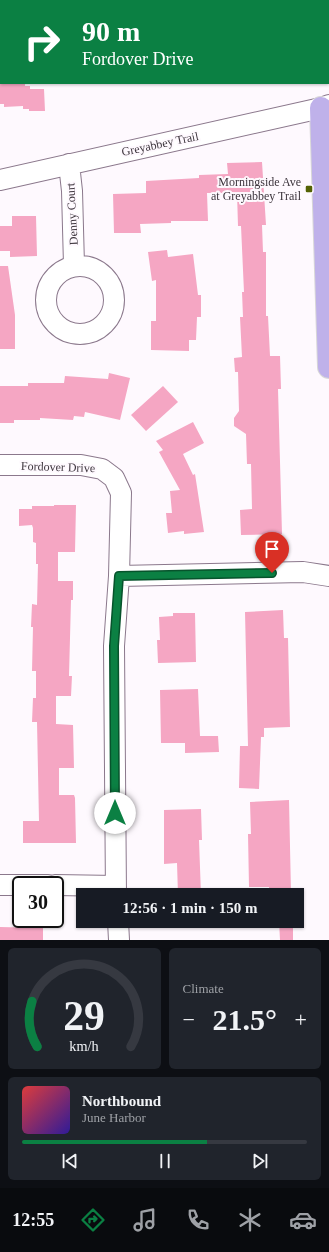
<!DOCTYPE html>
<html lang="en">
<head>
<meta charset="utf-8">
<style>
	body { margin:0; font-family:"Times New Roman",serif; background:#20242c; color:#f1f3f6; height:100vh; display:flex; flex-direction:column; font-size:15px; white-space:nowrap }
	* { box-sizing:border-box; margin:0 }
	p { font-size:13px; color:#9ea1a6 }
	.icon { flex:none; width:22px; height:22px; fill:none; stroke:currentColor; stroke-width:2; stroke-linecap:round; stroke-linejoin:round }
	.map { position:relative; height:940px; overflow:hidden }
	.side { display:flex; flex-direction:column; gap:8px; padding:8px; background:#0d0f14; flex:1 }
	.side>* { flex:none }
	.banner { position:absolute; left:0px; top:0px; width:329px; height:84px; box-shadow:0 1px 3px #0004; background:#0b8043; color:#fff; overflow:hidden }
	.speed { position:absolute; left:12px; top:876px; display:flex; gap:8px; font-size:20px; font-weight:700; text-align:center }
	.speed>* { display:grid; place-content:center; width:52px; height:52px; border-radius:50%; background:#171b24; box-shadow:0 1px 3px #0004; line-height:1 }
	.speed .limit { border:2px solid #111; border-radius:6px; background:#fff; color:#111 }
	.pin { position:absolute; display:grid; place-items:center; width:34px; height:34px; color:#fff; margin:-41px -17px; border-radius:50% 50% 50% 0; rotate:-45deg; box-shadow:0 0 4px #0007 }
	.pin .icon { rotate:45deg }
	.me { position:absolute; width:44px; margin:-22px; rotate:0deg; stroke-linejoin:round; filter:drop-shadow(0 0 3px #0008) }
	.turn { display:flex; align-items:center; gap:14px; height:84px; padding:0 16px; font-size:18px }
	.turn .icon { width:52px; height:52px; stroke-width:2.5 }
	.turn b { display:block; font-size:28px; line-height:34px }
	.big { font-size:30px; font-weight:800; line-height:1.1 }
	.side .widget { flex:1; display:flex; flex-direction:column; justify-content:center; gap:6px; min-width:0; padding:0 14px; border-radius:6px; background:#20242c }
	.side .dial { align-items:center; gap:0 }
	.dial svg { height:104px; overflow:visible; fill:none; stroke:#363941; stroke-width:7; stroke-linecap:round; text-anchor:middle }
	.dial text { fill:#f1f3f6; stroke:none }
	.song { display:flex; align-items:center; gap:12px }
	.cover { width:48px; height:48px; border-radius:6px; background:linear-gradient(135deg,hsl(0 70% 55%),hsl(250 70% 35%)) }
	.played { height:4px; border-radius:2px; background:linear-gradient(90deg,#0b8043 65%,#363941 65%) }
	.keys { display:flex; justify-content:space-around; direction:ltr }
	.heat { display:flex; justify-content:space-between; align-items:center; font-size:22px; direction:ltr }
	.side .tiles { flex:1; display:grid; gap:8px; grid-template-columns:1fr 1fr }
	.widget:last-child { grid-column:span 2 }
	.trip { position:absolute; left:76px; top:888px; width:228px; height:40px; border-radius:0px; background:#171b24; box-shadow:0 1px 3px #0004; font-weight:800; line-height:40px; text-align:center }
	.tab-bar { display:flex; height:64px; justify-content:space-around; align-items:center; background:#090b0e; color:#9ea1a6 }
	.tab-bar .icon { width:28px; height:28px }
	.tab-bar .on { color:#0b8043 }
	.tab-bar b { font-size:18px; color:#f1f3f6 }
	.map>svg:first-child { display:block }
	.building { fill:#f5a6c3 }
	.lines { fill:none; stroke-linecap:round; stroke-linejoin:round }
	.minor-casing { stroke:#8b788c; stroke-width:22 }
	.major-casing { stroke:#d8d7d8; stroke-width:24 }
	.minor { stroke:#fff; stroke-width:20 }
	.major { stroke:#bfb1ea; stroke-width:22 }
	.route-casing { stroke:#07532c; stroke-width:10 }
	.route { stroke:#0b8043; stroke-width:7 }
	.poi-dot { fill:#536204; stroke:#fef9fe; stroke-width:1.5 }
	.labels { text-anchor:middle; dominant-baseline:central; stroke-width:4; stroke-linejoin:round; paint-order:stroke }
	.street-label { font-size:12px; fill:#3d353d; stroke:#fef9fe }
	.poi-label { font-size:12px; fill:#3d353d; stroke:#fef9fe; text-anchor:end }
</style>
</head>
<body>
<div class="map">
<svg width="329" height="940" viewBox="0 0 329 940">
	<rect width="100%" height="100%" fill="#fef9fe"/>
	<path class="building" d="M0,83H25V86H30V89H44L45,111H29V109H23V106L4,107V104H0Z
		M262,162L266,225H262L263,252H266V316H268L270,356H280L281,389H278L282,534L241,535L240,510L252,509L251,464H247L246,434L234,426V418L239,411L238,372H235L234,358L242,357L240,317H243L242,292H244L241,226H238L237,193H207L208,221H171V223L140,224L141,233H114L113,194L146,193V181L199,178V175L228,174L227,163Z
		M12,216H36L37,256L10,257V251H0V226H12Z
		M167,250L168,257L193,254L198,295H201V317H197L196,340H189V351L151,350V321H156V280L152,281L148,252Z
		M0,266H8L15,315V349H0Z
		M109,373L130,378L120,420L85,412L84,417L74,416L73,420L40,418V420H14V423H0V386H28V383H64L65,376L108,379Z
		M163,386L178,402L146,431L131,415Z
		M193,422L204,443L183,454L193,475L195,474L204,532L184,534V531L168,533L166,513H172L170,491L180,490L159,452L163,450L156,441Z
		M54,505H76L75,552H58V581H73V600H71L69,676H72L71,696H56V724L73,725L74,768H59V795H74L75,798L76,843H23V821H39L37,722H32L33,698H36V671H32L33,627H31L32,604L37,605L38,564H36V543L33,542V528L32,525L19,526V509H32V506H54Z
		M283,610L284,638H288L290,727L264,728V737H261L259,789L239,788L240,746H248L245,612Z
		M173,613H195L196,662L158,663L157,640H160L159,617L173,616Z
		M198,689L200,736H218L219,752L185,753V743H161L160,690Z
		M289,800L291,893L269,894V887H249L248,834H251L250,802Z
		M201,809L202,840H199L201,895H178L177,863L164,864V810Z
		M279,921H293V940H280Z
		M0,927L43,928V940H0Z"/>
	<g class="lines">
		<defs>
			<path id="minor" d="M69,164L72,191L74,265
				M0,180L321,108L329,105
				M46 300a34 34 0 1 1 68 0a34 34 0 1 1-68 0Z
				M0,465H81L102,469L114,478L121,493L119,576L303,572L329,576
				M0,885H48
				M55,885L116,886
				M116,895L114,646L119,576
				M118,921L119,940"/>
			<path id="major" d="M321,108L329,367"/>
		</defs>
		<use href="#minor" class="minor-casing"/>
		<use href="#major" class="major-casing"/>
		<use href="#minor" class="minor"/>
		<use href="#major" class="major"/>
	</g>
	<g class="lines">
		<defs>
			<path id="route" d="M115,813L114,646L119,576L272,573"/>
		</defs>
		<use href="#route" class="route-casing"/>
		<use href="#route" class="route"/>
	</g>
	<rect class="poi-dot" x="305" y="185" width="8" height="8" rx="2"/>
	<g class="labels">
		<g class="street-label">
			<text transform="translate(160 144) rotate(-12)">Greyabbey Trail</text>
			<text transform="translate(72 214) rotate(-93)">Denny Court</text>
			<text transform="translate(58 467) rotate(2)">Fordover Drive</text>
		</g>
		<g class="poi-label">
			<text x="301" y="182">Morningside Ave<tspan x="301" dy="14">at Greyabbey Trail</tspan></text>
		</g>
	</g>
</svg>
<div class="speed"><div class="limit">30</div></div>
<div class="pin" style="left:272px;top:573px;background:#d93025"><svg class="icon" aria-label="arrive" viewBox="0 0 24 24"><path d="M6 21V4h12l-3 4 3 4H6"/></svg></div>
<svg class="me" style="left:115px;top:813px" viewBox="-20 -20 40 40"><circle r="19" fill="#fff"/><path d="M0-13L10 11 0 6-10 11z" fill="#0b8043"/></svg>
<div class="trip">12:56 · 1 min · 150 m</div>
<div class="banner">
<div class="turn"><svg class="icon" aria-label="right" viewBox="0 0 24 24"><path d="M7 20v-9h11M14 6l5 5-5 5"/></svg><div><b>90 m</b>Fordover Drive</div></div>
</div>
</div>
<section class="side">
<div class="tiles">
<div class="widget dial"><svg viewBox="0 0 100 80">
<path d="M14 69A42 42 0 1 1 86 69"/>
<path d="M14 69A42 42 0 0 1 10 34" stroke="#0b8043"/>
<text x="50" y="56" font-size="32" font-weight="700">29</text>
<text x="50" y="72" font-size="11">km/h</text>
</svg></div>
<div class="widget"><p>Climate</p>
<div class="heat"><a>−</a><b class="big">21.5°</b><a>+</a></div>
</div>
<div class="widget">
<div class="song"><i class="cover"></i><div><b>Northbound</b><p>June Harbor</p></div></div>
<div class="played"></div>
<div class="keys"><svg class="icon" aria-label="previous" viewBox="0 0 24 24"><path d="M18 5L8 12l10 7zM5 5v14"/></svg><svg class="icon" aria-label="pause" viewBox="0 0 24 24"><path d="M8 5v14M16 5v14"/></svg><svg class="icon" aria-label="next" viewBox="0 0 24 24"><path d="M6 5l10 7-10 7zM19 5v14"/></svg></div>
</div>
</div>
</section>
<nav class="tab-bar">
<b>12:55</b>
<svg class="icon on" aria-label="directions" viewBox="0 0 24 24"><path d="M12 3l9 9-9 9-9-9zM9 14v-3h6M13 9l2 2-2 2"/></svg>
<svg class="icon" aria-label="music" viewBox="0 0 24 24"><path d="M9 18V5l10-2v13"/><circle cx="6" cy="18" r="3"/><circle cx="16" cy="16" r="3"/></svg>
<svg class="icon" aria-label="phone" viewBox="0 0 24 24"><path d="M5 4h4l2 5-3 2q2 4 5 5l2-3 5 2v4C11 20 4 13 5 4z"/></svg>
<svg class="icon" aria-label="climate" viewBox="0 0 24 24"><path d="M12 3v18M4 7l16 10M4 17L20 7"/></svg>
<svg class="icon" aria-label="car" viewBox="0 0 24 24"><path d="M5 17H2v-5l4-1 3-4h7l3 4 3 1v5h-3M9 17h6M6 11h13"/><circle cx="7" cy="17" r="2"/><circle cx="17" cy="17" r="2"/></svg>
</nav>
</body>
</html>
